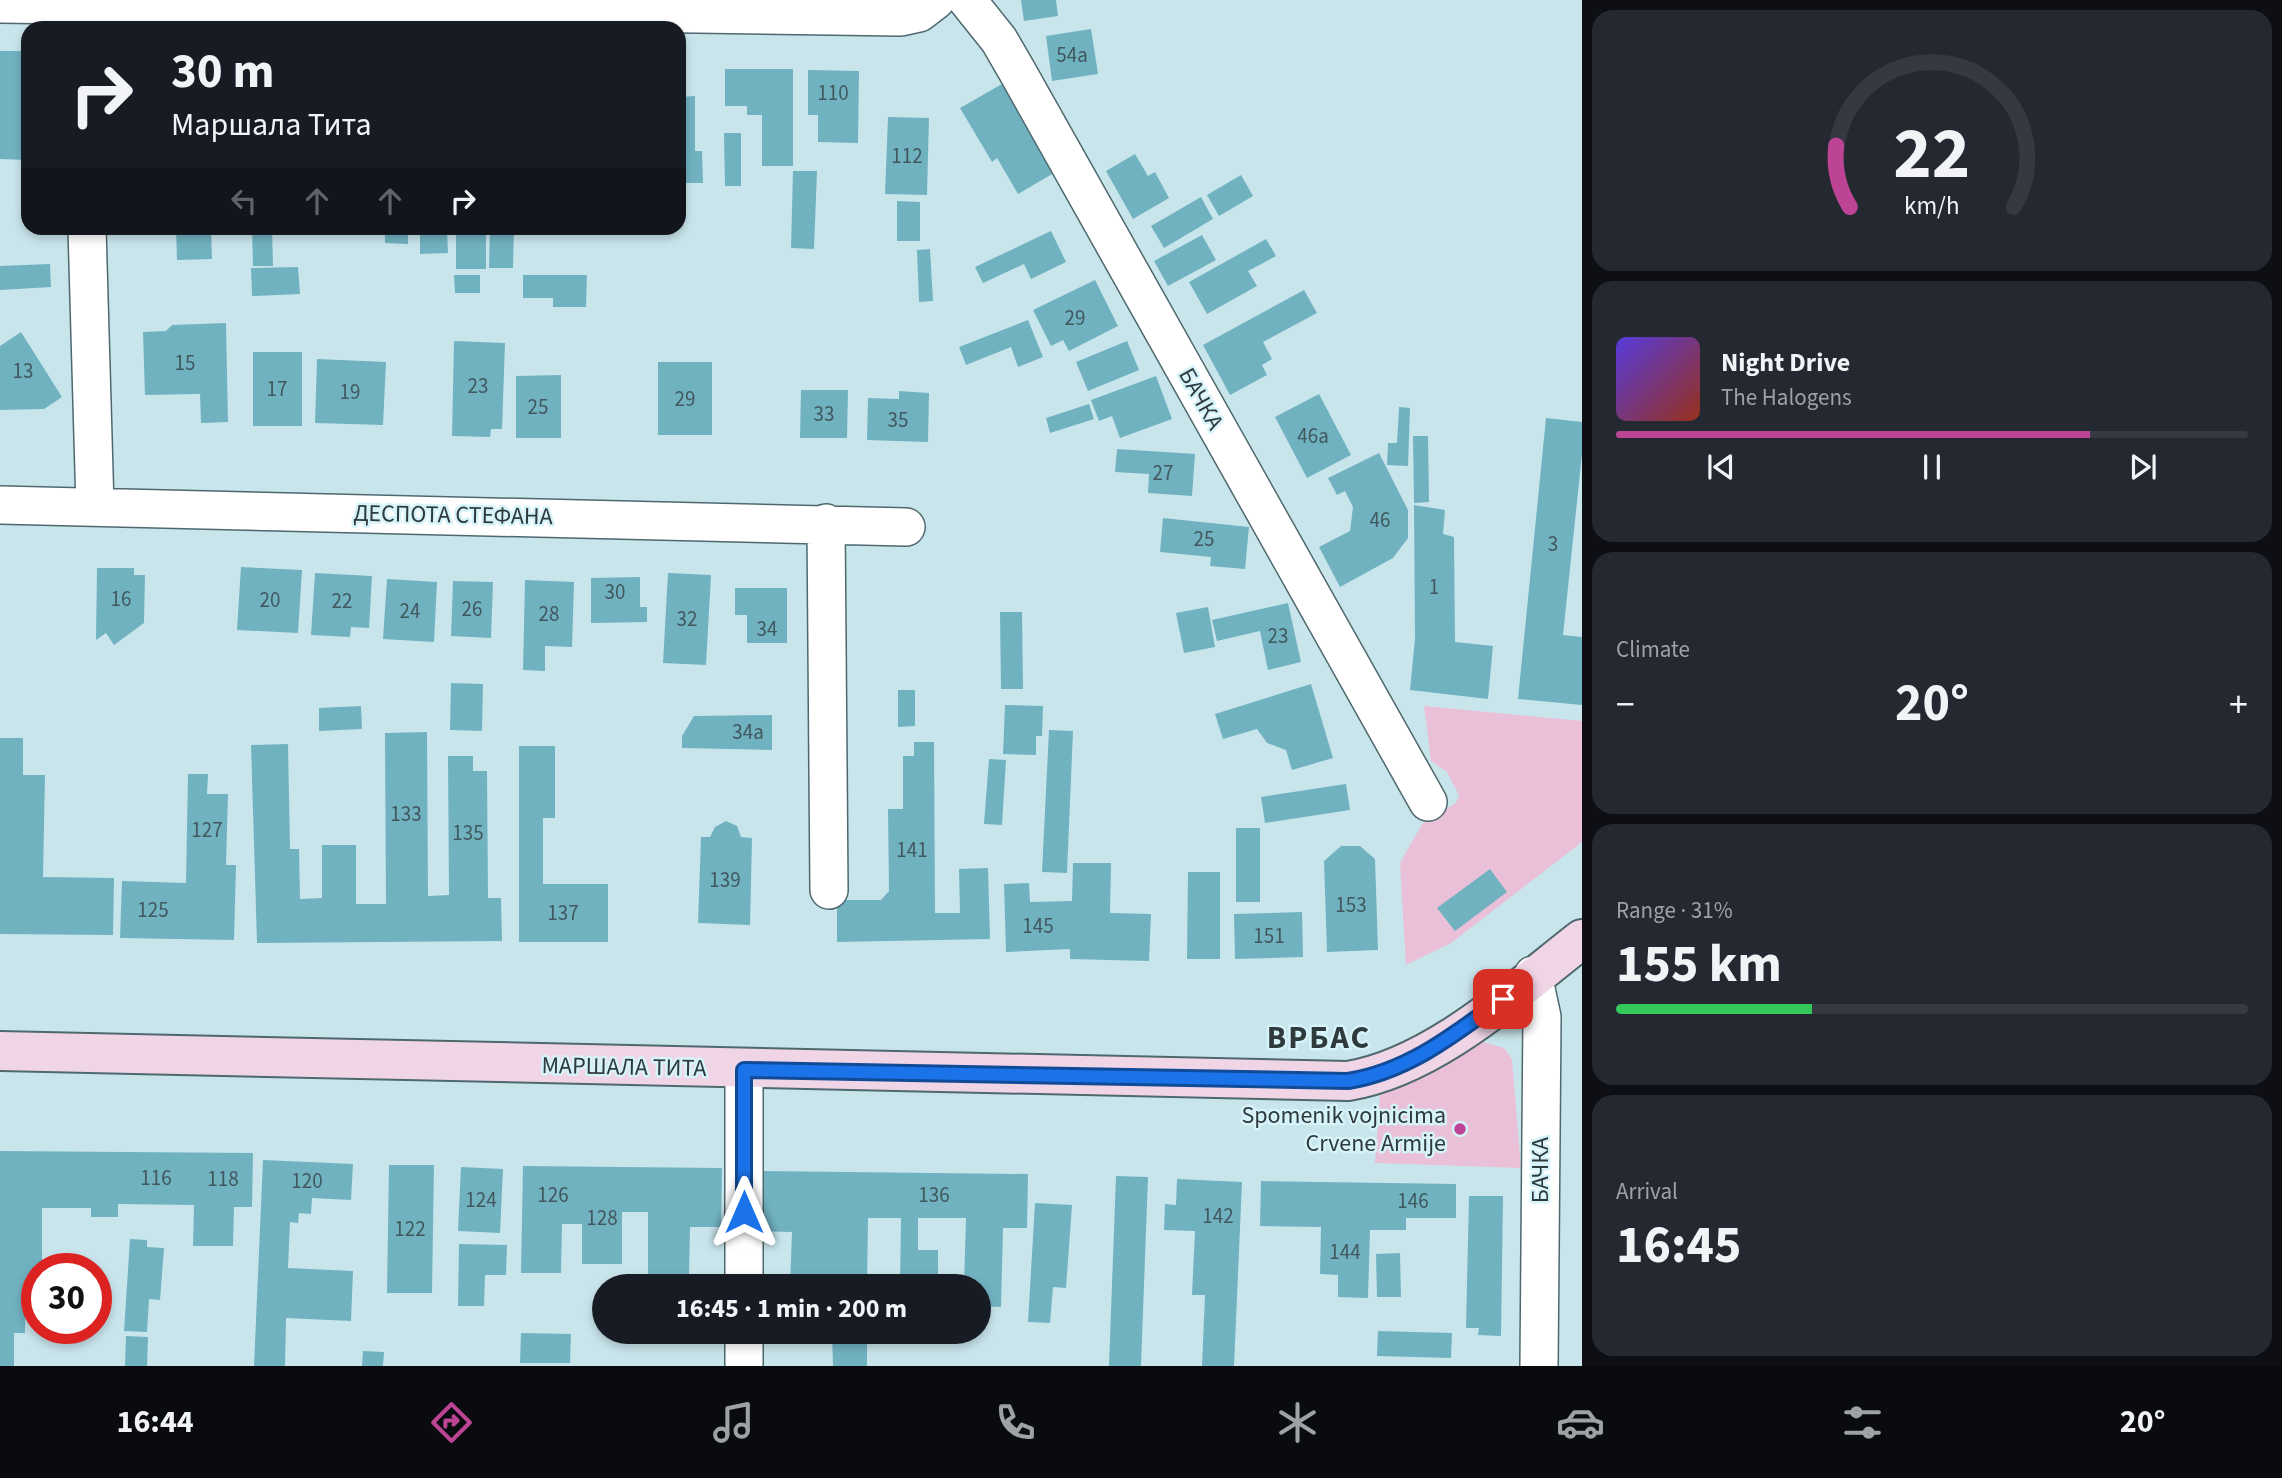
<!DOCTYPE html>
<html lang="en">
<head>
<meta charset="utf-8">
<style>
	body { margin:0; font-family:"Source Sans 3",sans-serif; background:#242831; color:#f1f3f6; height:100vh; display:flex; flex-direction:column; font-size:26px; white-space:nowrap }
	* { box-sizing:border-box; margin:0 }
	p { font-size:23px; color:#9ea1a6 }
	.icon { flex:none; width:38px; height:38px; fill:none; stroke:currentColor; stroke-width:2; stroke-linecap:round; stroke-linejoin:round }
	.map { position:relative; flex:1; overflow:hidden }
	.details { display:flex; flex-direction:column; gap:10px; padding:10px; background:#0d0f14; width:700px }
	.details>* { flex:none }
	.hud { position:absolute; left:21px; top:21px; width:665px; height:214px; border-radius:21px; box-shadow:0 4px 10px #0003; background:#171b24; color:#f1f3f6; overflow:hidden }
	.speed { position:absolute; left:21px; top:1253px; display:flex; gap:14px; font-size:35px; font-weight:700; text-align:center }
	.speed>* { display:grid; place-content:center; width:91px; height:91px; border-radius:50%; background:#171b24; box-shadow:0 4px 10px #0003; line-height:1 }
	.speed .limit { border:10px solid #d22; background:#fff; color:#111 }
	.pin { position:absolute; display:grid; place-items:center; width:60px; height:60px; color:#fff; margin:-30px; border-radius:14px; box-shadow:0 4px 10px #0006 }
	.me { position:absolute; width:77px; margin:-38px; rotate:0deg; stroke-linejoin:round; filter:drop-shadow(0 0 5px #0008) }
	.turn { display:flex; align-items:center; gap:24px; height:147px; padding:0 35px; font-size:32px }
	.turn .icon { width:91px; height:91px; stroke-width:2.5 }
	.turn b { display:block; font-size:49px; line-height:60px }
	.lanes { display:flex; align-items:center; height:66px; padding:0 35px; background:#0003; justify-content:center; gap:35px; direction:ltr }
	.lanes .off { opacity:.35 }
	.big { font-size:52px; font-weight:700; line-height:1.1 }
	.details .widget { flex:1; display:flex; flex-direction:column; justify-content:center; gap:10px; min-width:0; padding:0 24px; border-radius:21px; background:#242831 }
	.details .dial { align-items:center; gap:0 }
	.dial svg { height:182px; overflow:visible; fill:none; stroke:#363941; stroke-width:7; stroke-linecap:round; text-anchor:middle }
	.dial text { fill:#f1f3f6; stroke:none }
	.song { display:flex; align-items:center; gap:21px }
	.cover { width:84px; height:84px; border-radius:10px; background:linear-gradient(135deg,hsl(250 70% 55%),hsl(10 70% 35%)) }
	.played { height:7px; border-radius:4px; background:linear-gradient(90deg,#bd4395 75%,#363941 75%) }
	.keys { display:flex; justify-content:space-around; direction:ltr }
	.heat { display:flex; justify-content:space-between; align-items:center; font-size:38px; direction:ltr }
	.charge { height:10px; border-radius:5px; background:linear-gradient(90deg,#34c759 31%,#363941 0) }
	.trip { position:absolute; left:592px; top:1274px; width:399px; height:70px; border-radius:35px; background:#171b24; box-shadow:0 4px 10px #0003; font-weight:700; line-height:70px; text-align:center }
	.tab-bar { display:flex; height:112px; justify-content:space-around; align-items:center; background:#090b0e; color:#9ea1a6 }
	.tab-bar .icon { width:49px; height:49px }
	.tab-bar .active { color:#bd4395 }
	.tab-bar b { font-size:32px; color:#f1f3f6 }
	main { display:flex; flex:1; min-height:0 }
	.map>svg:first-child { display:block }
	.green { fill:#e9c0d8 }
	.building { fill:#71b2c1 }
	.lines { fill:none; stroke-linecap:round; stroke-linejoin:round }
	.street-casing { stroke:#4e686e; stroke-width:40 }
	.secondary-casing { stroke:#4e686e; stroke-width:42 }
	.street { stroke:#fff; stroke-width:37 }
	.secondary { stroke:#f0d5e6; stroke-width:38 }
	.route-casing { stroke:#114b97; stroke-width:18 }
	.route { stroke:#1a73e8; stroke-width:12 }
	.poi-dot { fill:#bd4395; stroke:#d6f3fa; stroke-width:2.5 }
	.labels { text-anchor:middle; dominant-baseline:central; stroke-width:5; stroke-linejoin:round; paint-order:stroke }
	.number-label { font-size:21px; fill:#40585e }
	.street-label { font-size:24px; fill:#2f3a3d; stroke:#d6f3fa }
	.poi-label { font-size:24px; fill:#2f3a3d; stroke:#d6f3fa; text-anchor:end }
	.district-label { font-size:32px; font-weight:bold; letter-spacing:2px; fill:#2f3a3d; stroke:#d6f3fa }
</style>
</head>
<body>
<main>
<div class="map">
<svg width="1582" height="1366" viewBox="0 0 1582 1366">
	<rect width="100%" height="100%" fill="#c9e5ec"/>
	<path class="green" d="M1424,706L1582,721V842L1451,943L1406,965L1400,863L1422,824L1456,803L1459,795L1447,772L1431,761Z
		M1479,1041L1504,1048L1512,1059L1521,1168L1375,1163L1380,1095L1421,1079L1464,1046Z"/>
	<path class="building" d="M1021,0H1056L1058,16L1024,21Z
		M1091,29L1098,74L1052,81L1046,36Z
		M0,51H28V160L0,159Z
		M725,69H793V166H762V115H747V106H725Z
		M808,70L859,71L858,143L818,142V115H808Z
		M1002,84L1054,173L1018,194L997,158L992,162L960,108Z
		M695,96V151H702L703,183H679V97Z
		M888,117L929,118L927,195L885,194Z
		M724,133H741V186H725Z
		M1135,154L1148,176L1155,172L1169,198L1133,219L1106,171Z
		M793,171H817L814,249L791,248Z
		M1241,175L1253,196L1219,216L1207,195Z
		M1201,197L1213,219L1164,248L1151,226Z
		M897,201L920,202V241H897Z
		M176,228H211L212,259L177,260Z
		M252,228H272L273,266H253Z
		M385,228H408V244L385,243Z
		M420,228H447L448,253L420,254Z
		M456,228H486V269H456Z
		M490,228H514L513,268H489Z
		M1051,231L1066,262L1031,279L1024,264L983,283L975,267Z
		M1202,235L1216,260L1168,286L1154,261Z
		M1266,239L1276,256L1248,271L1257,286L1207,314L1189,282Z
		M930,249L933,301L919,302L917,250Z
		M50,264L51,287L0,290V266Z
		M298,267L300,294L252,296L251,268Z
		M454,275H480V293H455Z
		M523,275H587L586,307H553V298H523Z
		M1095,280L1118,326L1069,351L1063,340L1051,346L1033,310Z
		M1304,290L1317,313L1263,342L1272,359L1262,365L1267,375L1230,395L1203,345Z
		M1028,320L1043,357L1018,367L1011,347L966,365L959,347Z
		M226,323L228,422L201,423L200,394L145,395L143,332L166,331L172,325Z
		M21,332L62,397L44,409L0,410V346Z
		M454,341L505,343L502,429H491L490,437L452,436Z
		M1127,341L1139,370L1088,391L1076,362Z
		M253,352H302V426H253Z
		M317,359L386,362L383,425L315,423Z
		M658,362H712V435H658Z
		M561,375V438H516V376Z
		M1156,376L1172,419L1120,438L1112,416L1099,421L1091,400Z
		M801,390H848L847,438H800Z
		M899,391L929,393L928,442L867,440L868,398L899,399Z
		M1319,394L1351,455L1307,478L1275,417Z
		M1089,404L1094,419L1050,433L1046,418Z
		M1399,407L1410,408L1408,466L1387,465L1388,443H1397Z
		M1546,418L1582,422V454L1563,635L1582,637V705L1518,699Z
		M1413,436H1428L1429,502L1414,503Z
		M1117,449L1195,454L1192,496L1148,493L1149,474L1115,472Z
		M1379,453L1408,510V538L1393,558L1340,587L1319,547L1350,531L1353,507L1345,491L1337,495L1328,478Z
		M1414,505L1445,510L1443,534L1454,537L1455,642L1493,646L1488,699L1410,690L1415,638Z
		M1163,518L1249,527L1245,569L1210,566L1211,557L1160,552Z
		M241,567L302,570L298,633L237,630Z
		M97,568H134V575H145L144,623L114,645L106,633L96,640Z
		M315,573L372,576L369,628L351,627L350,637L311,635Z
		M668,573L711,575L706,665L663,663Z
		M640,577V607H647V622L591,623V578Z
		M387,579L437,582L434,642L383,639Z
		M525,580L574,582L572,647L545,646V671L523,670Z
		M453,581L493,582L491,638L451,636Z
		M735,588H787V643H747V615H735Z
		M1288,603L1301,662L1268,670L1260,631L1217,641L1212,620Z
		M1208,607L1215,647L1184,653L1176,613Z
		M1000,612H1022L1023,689H1001Z
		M451,683L483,684L482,731L450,730Z
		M1311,684L1333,758L1292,770L1286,750L1267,743L1257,729L1223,739L1215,714Z
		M898,690H915V726L898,727Z
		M1005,705L1043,706L1042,736H1036V755L1003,754Z
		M361,706L362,729L319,731V708Z
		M772,715V750L682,748V736L694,716Z
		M1049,730L1073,731L1067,873L1042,872Z
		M427,732L428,896L449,895L448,756H473V771H487L488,898H501L502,941L257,943L251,745L288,744L290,849H299L300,899L322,898V845H356V904H386L385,733Z
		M0,738H23V775H45L43,877L114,878L113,935L0,934Z
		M914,742H934L935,913H960L959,869L988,868L990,939L837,942V900H881L889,891L888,809H903V756H914Z
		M519,746H555V818H543V884H608V942H519Z
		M989,759L1006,760L1002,825L984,824Z
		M188,774H208L207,794H228L226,865H236L234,940L120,938L122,881L186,883Z
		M1346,784L1350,810L1265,823L1261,797Z
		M726,821L737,826L741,837L752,838L750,925L698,923L701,837H710L715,827Z
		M1236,828H1260V902H1236Z
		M1341,846H1360L1375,859L1378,950L1327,952L1324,861Z
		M1073,863H1111L1110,913L1151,914L1149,961L1070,959V949L1006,952L1004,884L1029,883L1030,902L1072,901Z
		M1490,869L1507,892L1455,931L1437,908Z
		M1188,872H1220V959H1187Z
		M1302,912L1303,957L1235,959L1234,914Z
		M0,1151L253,1153L252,1207H234L233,1246H193L194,1205L118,1204V1217H91V1208H42V1269H37V1276H26L25,1333H14V1366H0Z
		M263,1160L353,1164L351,1200L312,1198L311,1214L299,1213L298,1223L290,1222L288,1268L353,1271L351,1321L286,1318L285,1366H254Z
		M389,1165H434L432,1293H387Z
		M523,1166L722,1168L721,1227H690L689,1275H648V1212H622V1264H582V1224H562L561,1273H521Z
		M461,1167L503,1169L500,1233L458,1231Z
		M755,1171L1028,1174L1027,1228H1003L1001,1307L978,1306V1286H964L966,1218H918V1250H938V1286H900L901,1218H868L867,1286H790L792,1232L754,1231Z
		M1116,1176L1148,1177L1141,1366H1109Z
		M1177,1179L1242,1182L1234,1366H1202L1205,1295H1192L1195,1231L1164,1230L1165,1204L1176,1205Z
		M1261,1181L1456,1184V1218H1406V1230H1370L1368,1298L1338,1297V1275L1320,1274L1321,1227L1260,1226Z
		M1469,1196H1503L1501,1336L1478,1335L1479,1328H1466Z
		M1035,1203L1072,1205L1066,1288L1053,1287L1050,1323L1028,1322Z
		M130,1239L147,1240V1247L164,1248L160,1300L149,1299L147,1332L124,1331Z
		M459,1244L507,1245L506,1275H485L484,1306H458Z
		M1400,1253L1401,1297H1377L1376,1254Z
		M1378,1331L1452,1333L1451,1358L1377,1356Z
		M832,1332H867V1366H833Z
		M521,1333L571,1334L570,1363H520Z
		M126,1336L148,1337L147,1366H125Z
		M363,1351L384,1352L383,1366H362Z"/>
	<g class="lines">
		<defs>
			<path id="street" d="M967,0L999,40L1017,71L1428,802
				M0,4L901,17L919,13L936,0
				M87,228L95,507
				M0,505L906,527
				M826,523L829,890
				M1533,975L1542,1017L1539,1366
				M744,1070V1286
				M744,1332V1366"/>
			<path id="secondary" d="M0,1051L1348,1081C1434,1067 1515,991 1582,939"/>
		</defs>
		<use href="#street" class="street-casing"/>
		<use href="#secondary" class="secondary-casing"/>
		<use href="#street" class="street"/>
		<use href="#secondary" class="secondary"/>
	</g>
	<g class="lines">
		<defs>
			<path id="route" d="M744,1212V1070L1348,1081C1409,1071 1455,1034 1503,999"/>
		</defs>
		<use href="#route" class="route-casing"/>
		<use href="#route" class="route"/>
	</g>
	<circle class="poi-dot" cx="1460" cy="1129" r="7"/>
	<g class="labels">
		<g class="number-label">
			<text x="1072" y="55">54a</text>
			<text x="833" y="93">110</text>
			<text x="907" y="156">112</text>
			<text x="1075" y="318">29</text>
			<text x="185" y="363">15</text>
			<text x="23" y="371">13</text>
			<text x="478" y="386">23</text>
			<text x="277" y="389">17</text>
			<text x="350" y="392">19</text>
			<text x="685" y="399">29</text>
			<text x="538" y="407">25</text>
			<text x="824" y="414">33</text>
			<text x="898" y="420">35</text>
			<text x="1313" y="436">46a</text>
			<text x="1163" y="473">27</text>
			<text x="1380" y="520">46</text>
			<text x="1204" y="539">25</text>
			<text x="1553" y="544">3</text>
			<text x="1434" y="587">1</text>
			<text x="615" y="592">30</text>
			<text x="121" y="599">16</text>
			<text x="270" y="600">20</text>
			<text x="342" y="601">22</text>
			<text x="472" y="609">26</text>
			<text x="410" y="611">24</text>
			<text x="549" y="614">28</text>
			<text x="687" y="619">32</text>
			<text x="767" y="629">34</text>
			<text x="1278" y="636">23</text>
			<text x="748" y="732">34a</text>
			<text x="406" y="814">133</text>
			<text x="207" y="830">127</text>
			<text x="468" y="833">135</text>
			<text x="912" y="850">141</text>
			<text x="725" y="880">139</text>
			<text x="1351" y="905">153</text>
			<text x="153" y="910">125</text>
			<text x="563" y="913">137</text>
			<text x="1038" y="926">145</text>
			<text x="1269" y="936">151</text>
			<text x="156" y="1178">116</text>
			<text x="223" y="1179">118</text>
			<text x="307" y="1181">120</text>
			<text x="553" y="1195">126</text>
			<text x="934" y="1195">136</text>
			<text x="481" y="1200">124</text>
			<text x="1413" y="1201">146</text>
			<text x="1218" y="1216">142</text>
			<text x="602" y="1218">128</text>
			<text x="410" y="1229">122</text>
			<text x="1345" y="1252">144</text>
		</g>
		<g class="street-label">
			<text transform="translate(1201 399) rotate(61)">БАЧКА</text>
			<text transform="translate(453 515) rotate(1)">ДЕСПОТА СТЕФАНА</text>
			<text transform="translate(624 1067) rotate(1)">МАРШАЛА ТИТА</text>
			<text transform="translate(1540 1170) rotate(-90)">БАЧКА</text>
		</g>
		<g class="poi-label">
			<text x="1446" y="1115">Spomenik vojnicima<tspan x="1446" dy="28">Crvene Armije</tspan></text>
		</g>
		<g class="district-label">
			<text x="1319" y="1038">ВРБАС</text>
		</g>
	</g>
</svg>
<div class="speed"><div class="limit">30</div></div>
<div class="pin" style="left:1503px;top:999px;background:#d93025"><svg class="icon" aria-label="arrive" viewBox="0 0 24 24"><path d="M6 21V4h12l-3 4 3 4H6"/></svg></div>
<svg class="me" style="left:744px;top:1212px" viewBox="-20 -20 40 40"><path d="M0-17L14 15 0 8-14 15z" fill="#1a73e8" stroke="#fff" stroke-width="4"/></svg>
<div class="trip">16:45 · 1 min · 200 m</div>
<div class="hud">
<div class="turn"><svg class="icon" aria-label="right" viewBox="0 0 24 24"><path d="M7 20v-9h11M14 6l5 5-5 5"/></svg><div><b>30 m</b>Маршала Тита</div></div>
<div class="lanes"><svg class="icon off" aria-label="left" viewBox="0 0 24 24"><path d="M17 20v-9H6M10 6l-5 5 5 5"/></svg><svg class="icon off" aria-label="ahead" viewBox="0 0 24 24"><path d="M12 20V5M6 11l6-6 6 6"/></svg><svg class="icon off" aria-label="ahead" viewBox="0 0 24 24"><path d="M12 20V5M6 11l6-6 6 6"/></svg><svg class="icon" aria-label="right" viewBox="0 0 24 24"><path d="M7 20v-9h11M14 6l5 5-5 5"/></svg></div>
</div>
</div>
<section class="details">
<div class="widget dial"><svg viewBox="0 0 100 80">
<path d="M14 69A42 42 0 1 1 86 69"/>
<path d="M14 69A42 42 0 0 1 8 42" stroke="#bd4395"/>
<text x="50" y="56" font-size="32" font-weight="700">22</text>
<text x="50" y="72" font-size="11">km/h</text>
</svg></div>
<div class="widget">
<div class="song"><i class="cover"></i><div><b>Night Drive</b><p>The Halogens</p></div></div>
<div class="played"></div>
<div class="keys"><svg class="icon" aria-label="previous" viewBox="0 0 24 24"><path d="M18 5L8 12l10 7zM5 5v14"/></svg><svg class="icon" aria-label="pause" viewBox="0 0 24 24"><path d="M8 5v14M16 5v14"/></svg><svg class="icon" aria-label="next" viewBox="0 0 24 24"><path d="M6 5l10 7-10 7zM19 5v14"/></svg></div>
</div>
<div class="widget"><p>Climate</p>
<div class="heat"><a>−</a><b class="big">20°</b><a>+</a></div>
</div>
<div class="widget"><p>Range · 31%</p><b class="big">155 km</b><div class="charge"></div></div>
<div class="widget"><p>Arrival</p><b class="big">16:45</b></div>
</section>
</main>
<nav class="tab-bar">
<b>16:44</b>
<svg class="icon active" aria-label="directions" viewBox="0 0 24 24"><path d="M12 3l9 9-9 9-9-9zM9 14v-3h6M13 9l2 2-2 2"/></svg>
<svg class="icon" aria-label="music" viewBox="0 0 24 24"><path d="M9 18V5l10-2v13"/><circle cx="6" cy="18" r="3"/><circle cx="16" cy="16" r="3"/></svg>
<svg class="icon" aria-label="phone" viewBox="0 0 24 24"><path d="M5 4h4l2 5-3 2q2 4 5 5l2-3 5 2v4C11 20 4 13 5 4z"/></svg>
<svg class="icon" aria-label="climate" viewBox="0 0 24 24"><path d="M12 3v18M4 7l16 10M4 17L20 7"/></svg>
<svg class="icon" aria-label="car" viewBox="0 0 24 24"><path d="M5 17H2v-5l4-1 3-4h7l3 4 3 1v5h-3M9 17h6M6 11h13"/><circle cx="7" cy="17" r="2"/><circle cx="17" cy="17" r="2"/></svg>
<svg class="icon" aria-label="filters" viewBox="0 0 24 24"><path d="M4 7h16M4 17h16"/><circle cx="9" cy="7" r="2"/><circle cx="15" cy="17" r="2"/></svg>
<b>20°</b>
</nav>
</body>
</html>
